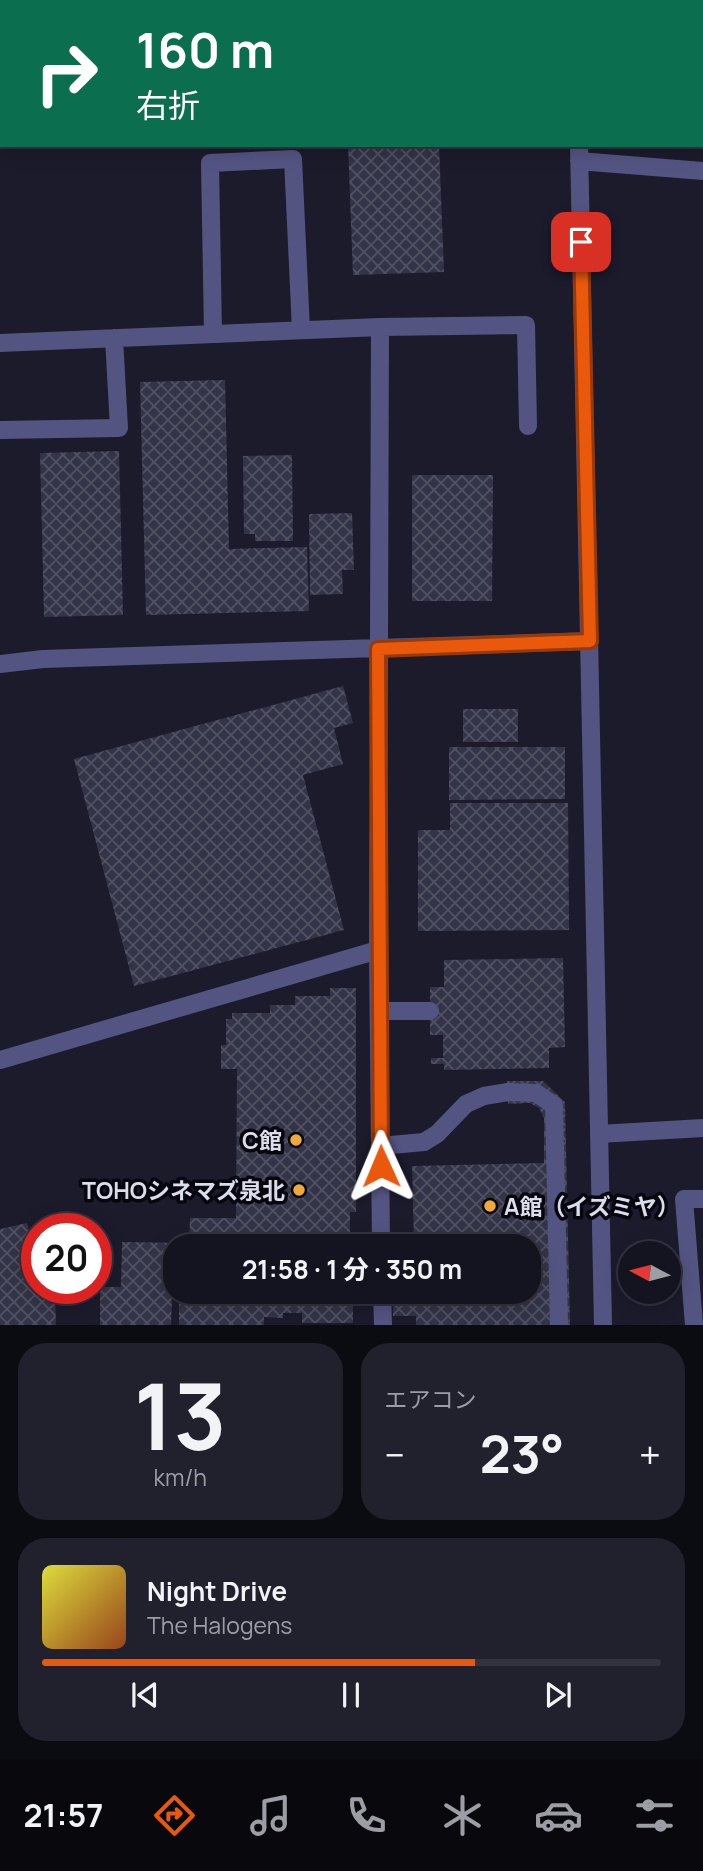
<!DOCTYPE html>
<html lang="ja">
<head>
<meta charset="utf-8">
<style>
	body { margin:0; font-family:Manrope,"Noto Sans JP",sans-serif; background:#21212e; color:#f1f3f6; height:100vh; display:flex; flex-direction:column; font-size:26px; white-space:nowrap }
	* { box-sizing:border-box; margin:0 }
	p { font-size:23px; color:#9d9ea5 }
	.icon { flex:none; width:38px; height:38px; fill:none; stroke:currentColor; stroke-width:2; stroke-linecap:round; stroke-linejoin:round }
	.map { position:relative; height:1325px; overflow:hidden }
	.drawer { display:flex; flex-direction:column; gap:18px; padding:18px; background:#0b0b12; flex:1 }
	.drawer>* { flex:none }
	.banner { position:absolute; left:0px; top:0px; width:704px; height:147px; box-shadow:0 4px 18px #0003,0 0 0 2px #33333f; background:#0b6e4f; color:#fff; overflow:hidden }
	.needle { width:46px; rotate:277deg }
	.fabs { position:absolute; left:618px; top:1241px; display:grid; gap:14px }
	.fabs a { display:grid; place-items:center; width:63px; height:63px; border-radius:50%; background:#141421; box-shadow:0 4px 18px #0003,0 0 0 2px #33333f; font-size:35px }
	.speed { position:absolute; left:21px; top:1213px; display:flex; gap:14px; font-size:35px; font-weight:700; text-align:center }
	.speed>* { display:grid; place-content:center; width:91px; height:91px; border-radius:50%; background:#141421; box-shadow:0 4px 18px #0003,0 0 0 2px #33333f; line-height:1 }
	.speed .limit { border:10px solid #d22; background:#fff; color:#111 }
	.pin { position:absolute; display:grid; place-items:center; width:60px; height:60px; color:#fff; margin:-30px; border-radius:14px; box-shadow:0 4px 10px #0006 }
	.me { position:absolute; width:77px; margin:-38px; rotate:359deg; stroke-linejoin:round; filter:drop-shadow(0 0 5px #0008) }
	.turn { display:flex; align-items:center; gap:24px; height:147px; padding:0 21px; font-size:32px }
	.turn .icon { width:91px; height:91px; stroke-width:2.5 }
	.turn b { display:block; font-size:49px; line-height:60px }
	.big { font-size:52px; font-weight:700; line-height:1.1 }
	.drawer .widget { flex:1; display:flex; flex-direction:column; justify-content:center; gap:10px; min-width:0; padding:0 24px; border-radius:28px; background:#21212e }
	.drawer .dial { align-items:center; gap:0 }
	.dial b { font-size:91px; line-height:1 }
	.song { display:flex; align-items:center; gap:21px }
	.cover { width:84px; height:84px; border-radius:10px; background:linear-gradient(135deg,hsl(60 70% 55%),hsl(20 70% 35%)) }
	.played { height:7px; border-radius:4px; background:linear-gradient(90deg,#ea580c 70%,#33333f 70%) }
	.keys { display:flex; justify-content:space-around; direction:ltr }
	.heat { display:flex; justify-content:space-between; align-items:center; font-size:38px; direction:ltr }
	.drawer .tiles { flex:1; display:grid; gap:18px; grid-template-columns:1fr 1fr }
	.widget:last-child { grid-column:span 2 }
	.trip { position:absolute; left:163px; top:1234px; width:378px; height:70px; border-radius:28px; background:#141421; box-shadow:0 4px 18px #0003,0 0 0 2px #33333f; font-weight:700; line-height:70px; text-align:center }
	.tab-bar { display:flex; height:112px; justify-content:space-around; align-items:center; background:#08080d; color:#9d9ea5 }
	.tab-bar .icon { width:49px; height:49px }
	.tab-bar .on { color:#ea580c }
	.tab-bar b { font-size:32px; color:#f1f3f6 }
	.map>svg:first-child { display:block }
	.building { fill:url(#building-cross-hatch) }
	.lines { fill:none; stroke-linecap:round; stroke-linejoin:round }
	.minor { stroke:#545483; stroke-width:18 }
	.major { stroke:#8d8aed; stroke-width:18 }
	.route-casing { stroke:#983908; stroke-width:18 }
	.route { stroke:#ea580c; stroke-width:12 }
	.poi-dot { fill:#eea83c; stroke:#06060e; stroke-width:2.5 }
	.labels { text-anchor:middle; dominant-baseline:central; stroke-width:7; stroke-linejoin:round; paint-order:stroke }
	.poi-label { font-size:23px; font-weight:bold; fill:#dcddea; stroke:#06060e; text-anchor:end }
</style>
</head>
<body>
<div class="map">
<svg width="703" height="1325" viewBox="0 0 703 1325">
	<defs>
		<pattern id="building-cross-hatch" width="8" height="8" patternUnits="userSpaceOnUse" patternTransform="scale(1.75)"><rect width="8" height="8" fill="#343448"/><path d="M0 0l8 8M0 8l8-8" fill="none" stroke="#515163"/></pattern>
	</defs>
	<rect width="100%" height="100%" fill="#1b1b2c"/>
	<path class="building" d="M348,145H439L444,272L353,275Z
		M225,380L229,549L307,547L309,611L146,615L140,382Z
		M119,451L123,615L44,617L40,453Z
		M292,455L293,541H255V534H244L243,456Z
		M412,475H493L492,601H412Z
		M352,513L354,570H342L343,594L310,595L309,514Z
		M343,686L353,723L334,728L343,764L303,775L344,930L134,986L74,759Z
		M463,709H518V742H463Z
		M449,747H565V799L449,800Z
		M450,803H568L569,930L418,931V830H450Z
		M563,958L565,1047L549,1048V1068L444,1070V1064H431V1058H443V1035H430V987H444V960Z
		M330,988H356V1212H350V1246H307V1244H301L300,1246H175V1292H177L172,1299L171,1325H100V1287H121L122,1242L189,1243L190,1218H236L237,1069H221V1045H226V1019H232V1013H270V1005H295V996H330Z
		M507,1081H543L565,1102L570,1325H416V1316H393V1292H528V1246H414L412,1166L544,1163V1118L539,1108L530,1103L508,1104Z
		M27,1223L37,1262V1288H55L56,1325H0V1229Z
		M187,1292H344L353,1298V1323H302V1313H283V1318L264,1317V1325H179V1301Z"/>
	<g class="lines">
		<path class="minor" d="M2,0L11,2
			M223,0L226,2
			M535,0L540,2
			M154,2L172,0
			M579,145L603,1325
			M579,161L703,171
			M380,327L526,325L528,426
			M213,334L210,163L293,159L301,330
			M0,343L380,327L378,950L381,1246
			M0,430L119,428L114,338
			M0,664L43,659L590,641
			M379,1011H430
			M0,1060L378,950
			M599,1134L703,1128
			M380,1146L424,1142L437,1134L466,1104L484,1096L508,1092L536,1093L554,1105L559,1325
			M382,1292L383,1325
			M694,1325L684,1199H703"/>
		<path class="major" d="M702,60H703
			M0,109H2"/>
	</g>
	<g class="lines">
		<defs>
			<path id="route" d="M381,1166L378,649L590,641L581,242"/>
		</defs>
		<use href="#route" class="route-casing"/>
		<use href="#route" class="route"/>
	</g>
	<g class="poi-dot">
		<circle cx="296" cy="1140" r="7"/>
		<circle cx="299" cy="1190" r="7"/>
		<circle cx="490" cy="1206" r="7"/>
	</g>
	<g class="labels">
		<g class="poi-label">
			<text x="282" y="1140">C館</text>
			<text x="285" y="1190">TOHOシネマズ泉北</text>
			<text x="504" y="1206" text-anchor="start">A館（イズミヤ）</text>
		</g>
	</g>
</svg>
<div class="fabs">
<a><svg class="needle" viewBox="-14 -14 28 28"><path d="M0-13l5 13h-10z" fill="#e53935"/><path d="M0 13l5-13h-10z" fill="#9d9ea5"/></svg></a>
</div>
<div class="speed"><div class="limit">20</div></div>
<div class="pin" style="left:581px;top:242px;background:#d93025"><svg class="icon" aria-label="arrive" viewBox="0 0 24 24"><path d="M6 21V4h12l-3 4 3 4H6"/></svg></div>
<svg class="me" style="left:381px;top:1166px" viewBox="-20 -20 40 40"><path d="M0-17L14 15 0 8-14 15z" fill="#ea580c" stroke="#fff" stroke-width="4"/></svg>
<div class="trip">21:58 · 1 分 · 350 m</div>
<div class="banner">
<div class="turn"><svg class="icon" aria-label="right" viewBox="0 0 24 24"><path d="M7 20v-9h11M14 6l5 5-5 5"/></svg><div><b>160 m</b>右折</div></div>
</div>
</div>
<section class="drawer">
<div class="tiles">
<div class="widget dial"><b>13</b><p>km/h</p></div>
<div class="widget"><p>エアコン</p>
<div class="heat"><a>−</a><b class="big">23°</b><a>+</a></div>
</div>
<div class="widget">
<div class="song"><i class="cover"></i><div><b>Night Drive</b><p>The Halogens</p></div></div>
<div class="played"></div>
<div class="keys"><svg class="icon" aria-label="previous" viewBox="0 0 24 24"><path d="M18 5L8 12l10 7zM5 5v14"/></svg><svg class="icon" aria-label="pause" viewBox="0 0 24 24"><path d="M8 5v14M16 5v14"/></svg><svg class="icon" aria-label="next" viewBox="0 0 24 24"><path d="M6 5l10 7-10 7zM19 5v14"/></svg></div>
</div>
</div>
</section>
<nav class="tab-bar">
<b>21:57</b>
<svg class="icon on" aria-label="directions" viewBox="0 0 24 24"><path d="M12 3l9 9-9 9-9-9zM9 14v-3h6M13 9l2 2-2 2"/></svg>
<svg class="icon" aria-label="music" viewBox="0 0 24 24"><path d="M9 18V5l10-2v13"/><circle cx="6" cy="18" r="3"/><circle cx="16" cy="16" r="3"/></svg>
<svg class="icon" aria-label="phone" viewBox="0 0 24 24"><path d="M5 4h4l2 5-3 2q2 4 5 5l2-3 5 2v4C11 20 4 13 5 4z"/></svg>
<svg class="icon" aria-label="climate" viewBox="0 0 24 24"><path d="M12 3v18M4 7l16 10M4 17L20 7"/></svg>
<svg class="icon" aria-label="car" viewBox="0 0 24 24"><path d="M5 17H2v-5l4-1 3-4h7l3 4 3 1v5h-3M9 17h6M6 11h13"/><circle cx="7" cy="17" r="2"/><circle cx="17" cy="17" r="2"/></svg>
<svg class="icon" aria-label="filters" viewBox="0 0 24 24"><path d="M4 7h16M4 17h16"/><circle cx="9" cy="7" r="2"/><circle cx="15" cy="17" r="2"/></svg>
</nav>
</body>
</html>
